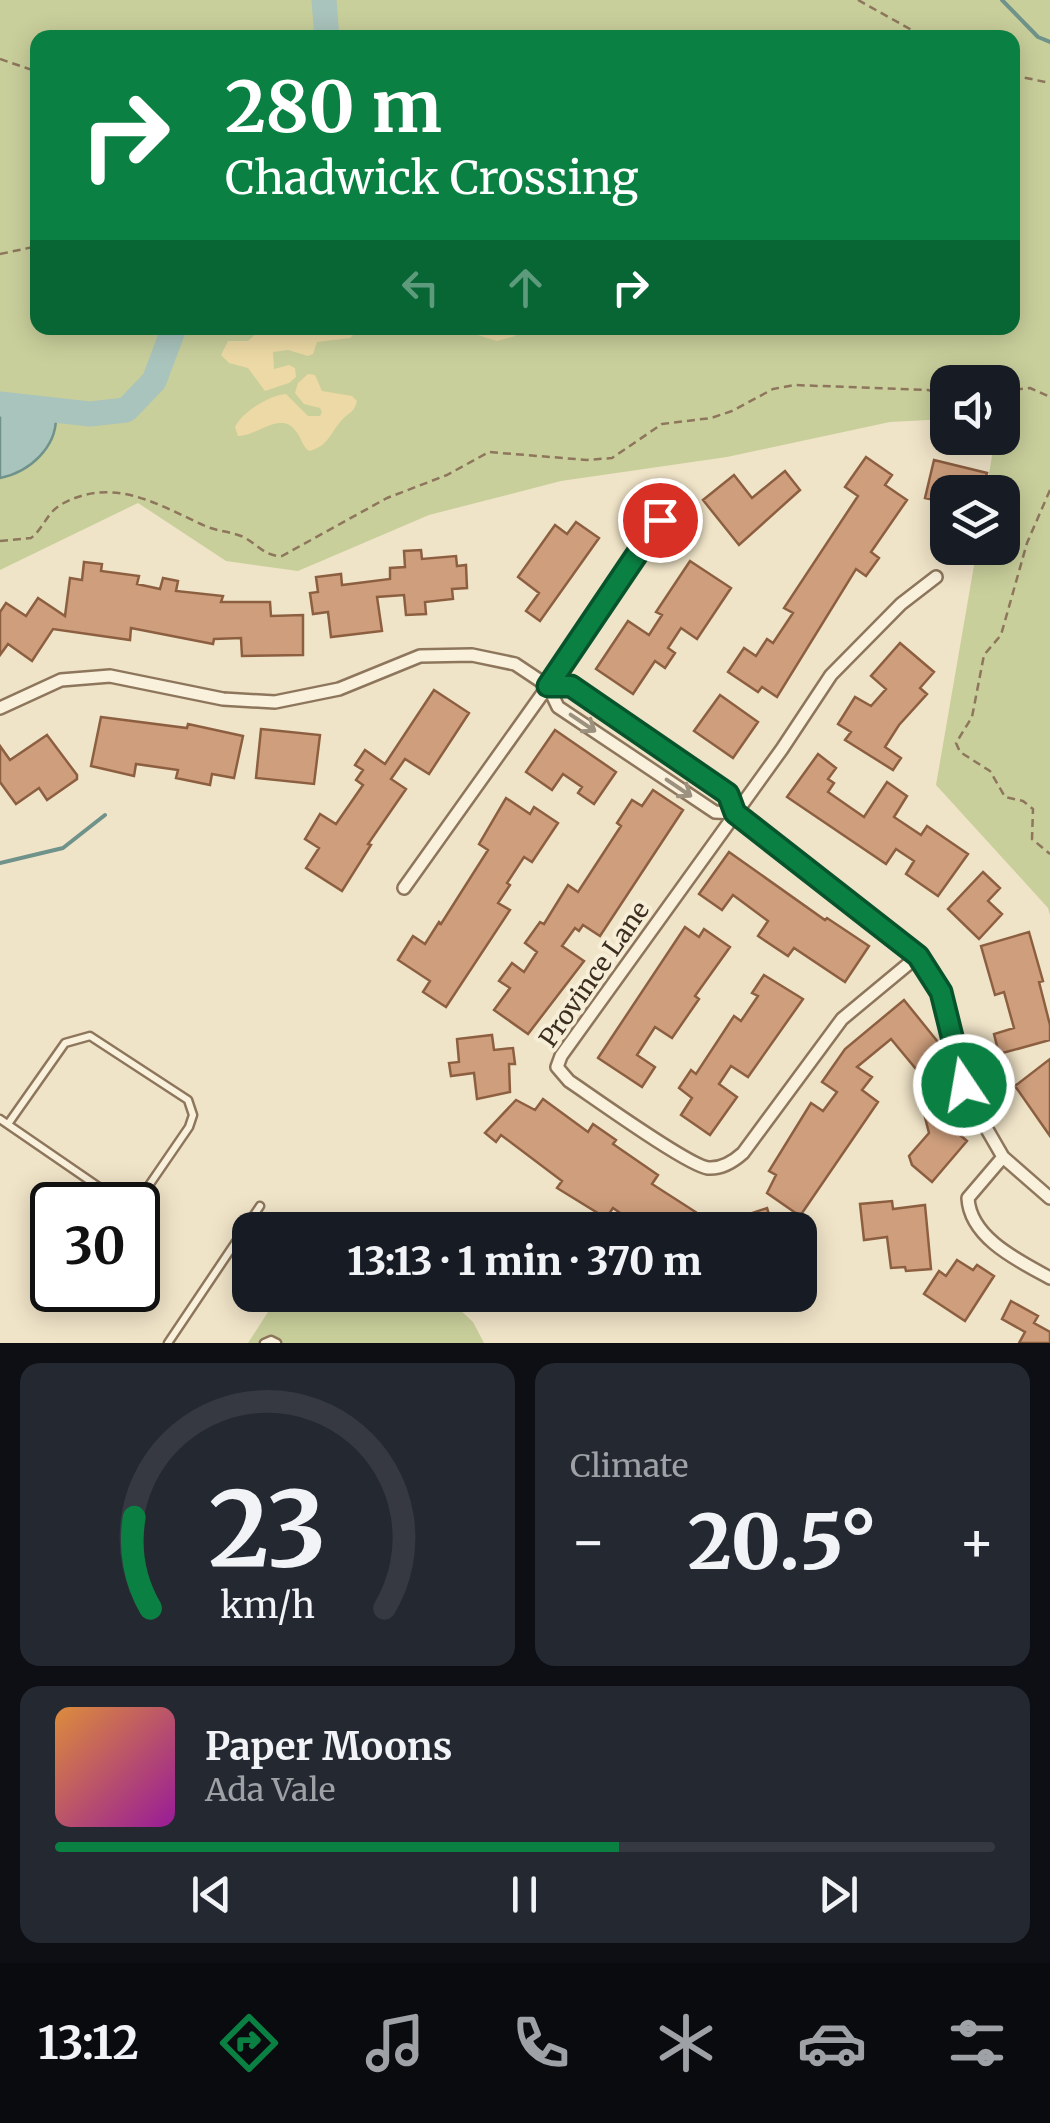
<!DOCTYPE html>
<html lang="en">
<head>
<meta charset="utf-8">
<style>
	body { margin:0; font-family:Merriweather,serif; background:#242831; color:#f1f3f6; height:100vh; display:flex; flex-direction:column; font-size:38px; white-space:nowrap }
	* { box-sizing:border-box; margin:0 }
	p { font-size:32px; color:#9ea1a6 }
	.icon { flex:none; width:55px; height:55px; fill:none; stroke:currentColor; stroke-width:2; stroke-linecap:round; stroke-linejoin:round }
	.map { position:relative; height:1343px; overflow:hidden }
	.side { display:flex; flex-direction:column; gap:20px; padding:20px; background:#0d0f14; flex:1 }
	.side>* { flex:none }
	.guide { position:absolute; left:30px; top:30px; width:990px; height:305px; border-radius:20px; box-shadow:0 5px 25px #0003; background:#0b8043; color:#fff; overflow:hidden }
	.controls { position:absolute; left:930px; top:365px; display:grid; gap:20px }
	.controls a { display:grid; place-items:center; width:90px; height:90px; border-radius:20px; background:#171b24; box-shadow:0 5px 25px #0003; font-size:50px }
	.speed { position:absolute; left:30px; top:1182px; display:flex; gap:20px; font-size:50px; font-weight:700; text-align:center }
	.speed>* { display:grid; place-content:center; width:130px; height:130px; border-radius:50%; background:#171b24; box-shadow:0 5px 25px #0003; line-height:1 }
	.speed .limit { border:5px solid #111; border-radius:15px; background:#fff; color:#111 }
	.pin { position:absolute; display:grid; place-items:center; width:85px; height:85px; color:#fff; margin:-42px; border:5px solid #fff; border-radius:50%; box-shadow:0 2px 10px #0007 }
	.me { position:absolute; width:110px; margin:-55px; rotate:348deg; stroke-linejoin:round; filter:drop-shadow(0 0 8px #0008) }
	.turn { display:flex; align-items:center; gap:35px; height:210px; padding:0 30px; font-size:45px }
	.turn .icon { width:130px; height:130px; stroke-width:2.5 }
	.turn b { display:block; font-size:70px; line-height:85px }
	.lanes { display:flex; align-items:center; height:95px; padding:0 30px; background:#0003; justify-content:center; gap:50px; direction:ltr }
	.lanes .off { opacity:.35 }
	.big { font-size:75px; font-weight:800; line-height:1.1 }
	.side .widget { flex:1; display:flex; flex-direction:column; justify-content:center; gap:15px; min-width:0; padding:0 35px; border-radius:20px; background:#242831 }
	.side .dial { align-items:center; gap:0 }
	.dial svg { height:260px; overflow:visible; fill:none; stroke:#363941; stroke-width:7; stroke-linecap:round; text-anchor:middle }
	.dial text { fill:#f1f3f6; stroke:none }
	.song { display:flex; align-items:center; gap:30px }
	.cover { width:120px; height:120px; border-radius:15px; background:linear-gradient(135deg,hsl(30 70% 55%),hsl(300 70% 35%)) }
	.played { height:10px; border-radius:5px; background:linear-gradient(90deg,#0b8043 60%,#363941 60%) }
	.keys { display:flex; justify-content:space-around; direction:ltr }
	.heat { display:flex; justify-content:space-between; align-items:center; font-size:55px; direction:ltr }
	.side .tiles { flex:1; display:grid; gap:20px; grid-template-columns:1fr 1fr }
	.widget:last-child { grid-column:span 2 }
	.trip { position:absolute; left:232px; top:1212px; width:585px; height:100px; border-radius:20px; background:#171b24; box-shadow:0 5px 25px #0003; font-weight:800; line-height:100px; text-align:center }
	.menu { display:flex; height:160px; justify-content:space-around; align-items:center; background:#090b0e; color:#9ea1a6 }
	.menu .icon { width:70px; height:70px }
	.menu .current { color:#0b8043 }
	.menu b { font-size:45px; color:#f1f3f6 }
	.map>svg:first-child { display:block }
	.green { fill:#c9cf9b; fill-rule:evenodd }
	.sand { fill:#ecd9a5 }
	.water { fill:#a9c4bc; stroke:#6f938a; stroke-width:2.5 }
	.lines { fill:none; stroke-linecap:round; stroke-linejoin:round }
	.stream { stroke:#6f938a; stroke-width:4 }
	.river { stroke:#a9c4bc; stroke-width:25 }
	.building { fill:#cf9f7d; stroke:#8d5f41; stroke-width:2.5 }
	.service-casing { stroke:#8d765c; stroke-width:11 }
	.minor-casing { stroke:#8d765c; stroke-width:16 }
	.path { stroke:#8d765c; stroke-width:2.5; stroke-dasharray:8 5; stroke-linecap:butt }
	.service { stroke:#faf1dc; stroke-width:6 }
	.minor { stroke:#faf1dc; stroke-width:11 }
	.oneway { stroke:#9c907e }
	.route-casing { stroke:#07532c; stroke-width:25 }
	.route { stroke:#0b8043; stroke-width:18 }
	.labels { text-anchor:middle; dominant-baseline:central; stroke-width:8; stroke-linejoin:round; paint-order:stroke }
	.street-label { font-size:25px; fill:#3d2e20; stroke:#f7eed8 }
</style>
</head>
<body>
<div class="map">
<svg width="1050" height="1343" viewBox="0 0 1050 1343">
	<rect width="100%" height="100%" fill="#f0e4c8"/>
	<path class="green" d="M0,0H1050V915L1048,908L936,785L977,548H1002V492H986L995,438H1002V382H948L947,419L890,422L727,457L561,481L429,515L298,571L226,561L138,503L0,570ZM38,38H1012V328H38Z
		M279,1295H444L473,1322L484,1343H248Z"/>
	<path class="sand" d="M262,328L283,331L297,328L359,329L350,338L317,342L313,354L308,356L288,350L273,352L274,369L289,365L295,368L296,377L289,383L265,391L248,368L229,363L221,355L228,341H248Z
		M455,328H521L515,336L497,341Z
		M308,374L315,375L322,391L352,396L357,401C354,413 349,412 341,421C330,434 327,447 309,451C301,445 302,438 295,430C280,411 255,437 238,436L235,427C242,412 270,395 286,394L308,416H320L322,412L320,408L304,404L295,393L298,383Z"/>
	<path class="water" d="M0,404L56,416C57,447 30,472 0,478Z"/>
	<g class="lines">
		<path class="stream" d="M1002,0L1038,37L1050,42
			M0,863L63,848L105,815"/>
		<path class="river" d="M324,0L327,38
			M0,404L90,414L126,410L154,381L174,328"/>
	</g>
	<path class="building" d="M866,457L892,475L885,485L907,500L871,552L879,558L866,576L856,569L777,697L762,687L758,692L728,672L744,648L756,656L767,639L773,643L793,613L784,608L858,496L845,487Z
		M934,460L987,473L982,492H948V503L925,498Z
		M785,471L800,490L739,545L703,500L734,475L752,498Z
		M576,522L599,538L540,621L526,611L539,593L518,577L555,525L567,534Z
		M421,550L422,559L456,556L457,566L466,565L467,588L452,589L453,599L425,602L426,614L406,615L404,595L377,597L382,631L331,637L328,612L313,614L310,593L318,592L316,577L341,574L342,585L390,579V568L405,567L404,551Z
		M690,561L731,588L697,639L681,628L668,648L675,653L665,668L655,661L633,694L596,669L628,621L649,635L662,615L656,612Z
		M84,562L102,564L101,571L139,576L137,584L160,589L163,578L178,581L176,591L223,596L221,602H270L271,616L303,615V655L242,656L241,638L214,639L213,644L131,628L130,640L53,629L32,661L8,644L0,655V612L6,603L26,616L38,598L65,616L70,578L82,580Z
		M900,643L934,672L920,688L927,694L899,725L885,747L901,758L893,770L845,740L851,732L838,724L855,697L871,706L886,689L871,676Z
		M434,690L469,713L429,774L405,759L391,779L406,789L368,844L371,845L342,891L306,868L319,848L305,839L320,814L336,824L363,785L356,780L363,770L355,765L365,750L385,764Z
		M720,695L758,722L733,758L694,731Z
		M101,717L187,728L188,724L243,736L234,778L212,774L210,785L176,778L178,770L136,764L134,776L91,766Z
		M261,729L320,735L314,784L256,778Z
		M555,730L616,772L594,804L578,793L582,787L563,774L552,790L526,772Z
		M47,735L77,775V779L47,800L39,788L16,804L0,782V746L10,760Z
		M818,754L836,768L828,779L834,783L828,792L864,817L887,782L907,796L894,817L921,835L927,826L968,854L938,896L906,874L914,861L896,849L886,864L787,797Z
		M653,790L683,810L600,936L583,925L579,931L575,928L562,946L584,961L528,1034L494,1010L510,988L499,981L512,963L524,972L537,952L525,943L540,922L544,924L568,885L578,892L621,826L617,823L632,800L642,806Z
		M506,798L530,814L534,807L558,823L532,862L524,857L507,883L510,885L498,903L510,910L446,1007L423,992L430,981L398,960L413,936L425,944L439,922L441,924L488,850L479,844Z
		M729,852L825,920L827,918L869,946L845,982L794,948L788,956L758,936L768,921L733,895L722,910L699,894Z
		M983,872L1000,888L988,901L1002,914L979,939L948,909Z
		M685,927L699,937L704,929L730,947L695,996L699,999L672,1038L655,1027L637,1055L655,1067L642,1087L598,1058Z
		M1029,932L1043,981L1039,982L1050,1025V1040L999,1054L994,1034L1014,1028L1004,992L995,995L981,946Z
		M764,975L803,999L748,1077L731,1066L719,1084L737,1097L710,1135L681,1115L692,1098L679,1088L691,1070L696,1074L734,1016L741,1021L758,996L752,993Z
		M904,1000L942,1047L916,1069L891,1039L857,1067L872,1077L862,1090L878,1102L800,1216L767,1193L776,1175L769,1171L811,1103L823,1111L837,1092L822,1082L845,1049Z
		M492,1035L494,1050L513,1048L515,1064H509L510,1092L477,1099L474,1073L451,1076L449,1063L459,1062L457,1039Z
		M1050,1059V1136L1015,1086Z
		M543,1099L588,1132L593,1124L616,1140L613,1144L658,1175L652,1184L705,1218L697,1230H636L639,1226L613,1208L606,1218L557,1188L562,1181L501,1135L496,1142L485,1133L516,1100L535,1110Z
		M945,1100L954,1130L967,1141L932,1182L912,1165L909,1156L929,1133L922,1106Z
		M892,1201L893,1209L925,1205L931,1269L906,1271L905,1267L891,1268L887,1237L864,1240L860,1204Z
		M767,1208L774,1230H708V1228Z
		M957,1260L973,1270L977,1265L994,1276L965,1321L924,1294L939,1271L946,1276Z
		M1011,1301L1038,1316L1034,1323L1050,1332V1343H1019L1025,1332L1002,1319Z"/>
	<g class="lines">
		<defs>
			<path id="service" d="M0,1119L112,1196L124,1200L141,1197L189,1127L193,1115L188,1100L90,1036L65,1043L8,1124
				M168,1343L260,1206
				M264,1343L271,1340L277,1343"/>
			<path id="minor" d="M548,686L558,707L715,812L735,813
				M0,708L61,680L110,676L223,699L275,702L339,689L420,656L472,655L515,664L548,686L571,687L727,794L735,813L918,956L941,992L964,1085L981,1119L1003,1157L1050,1198
				M404,888L548,686L660,519
				M918,956L842,1019L743,1153C733,1162 722,1169 708,1168C687,1165 593,1097 569,1081L557,1067L561,1056L782,749L831,675L901,604L936,577
				M1003,1157L968,1198C970,1238 1019,1261 1050,1278"/>
		</defs>
		<use href="#service" class="service-casing"/>
		<use href="#minor" class="minor-casing"/>
		<path class="path" d="M858,0L926,38
			M0,59L38,72
			M1012,75L1050,83
			M0,254L38,246
			M1002,391L1030,388L1050,397
			M1050,490L1027,543L1001,635L984,655L972,717L956,743L960,752L990,771L1005,797L1023,801L1033,809L1032,839L1050,854
			M0,541L31,538C44,528 47,512 62,504C113,476 157,504 203,525C215,531 228,531 241,536C256,542 264,557 282,556L387,498L447,475L489,452L587,460L612,458L662,424L711,418L732,411L773,389L794,385L928,390L948,396"/>
		<use href="#service" class="service"/>
		<use href="#minor" class="minor"/>
	</g>
	<defs><path id="oneway-shaft" d="M-6 0H5M1.5-3L5.5 0L1.5 3" fill="none" stroke-width="1.6" stroke-linecap="round" stroke-linejoin="round" transform="scale(2.5)"/></defs>
	<g class="oneway">
		<use href="#oneway-shaft" transform="translate(583 723) rotate(34)"/>
		<use href="#oneway-shaft" transform="translate(679 788) rotate(34)"/>
	</g>
	<g class="lines">
		<defs>
			<path id="route" d="M660,520L548,686H571L728,794L735,813L918,956L941,992L964,1085"/>
		</defs>
		<use href="#route" class="route-casing"/>
		<use href="#route" class="route"/>
	</g>
	<g class="labels">
		<g class="street-label">
			<text transform="translate(594 974) rotate(-55)">Province Lane</text>
		</g>
	</g>
</svg>
<div class="controls">
<a><svg class="icon" aria-label="sound" viewBox="0 0 24 24"><path d="M4 9h4l5-4v14l-5-4H4zM17 9q2 3 0 6"/></svg></a>
<a><svg class="icon" aria-label="layers" viewBox="0 0 24 24"><path d="M12 4l9 5-9 5-9-5zM3 14l9 5 9-5"/></svg></a>
</div>
<div class="speed"><div class="limit">30</div></div>
<div class="pin" style="left:660px;top:520px;background:#d93025"><svg class="icon" aria-label="arrive" viewBox="0 0 24 24"><path d="M6 21V4h12l-3 4 3 4H6"/></svg></div>
<svg class="me" style="left:964px;top:1085px" viewBox="-20 -20 40 40"><circle r="17" fill="#0b8043" stroke="#fff" stroke-width="3"/><path d="M0-11L8 9 0 5-8 9z" fill="#fff"/></svg>
<div class="trip">13:13 · 1 min · 370 m</div>
<div class="guide">
<div class="turn"><svg class="icon" aria-label="right" viewBox="0 0 24 24"><path d="M7 20v-9h11M14 6l5 5-5 5"/></svg><div><b>280 m</b>Chadwick Crossing</div></div>
<div class="lanes"><svg class="icon off" aria-label="left" viewBox="0 0 24 24"><path d="M17 20v-9H6M10 6l-5 5 5 5"/></svg><svg class="icon off" aria-label="ahead" viewBox="0 0 24 24"><path d="M12 20V5M6 11l6-6 6 6"/></svg><svg class="icon" aria-label="right" viewBox="0 0 24 24"><path d="M7 20v-9h11M14 6l5 5-5 5"/></svg></div>
</div>
</div>
<section class="side">
<div class="tiles">
<div class="widget dial"><svg viewBox="0 0 100 80">
<path d="M14 69A42 42 0 1 1 86 69"/>
<path d="M14 69A42 42 0 0 1 9 41" stroke="#0b8043"/>
<text x="50" y="56" font-size="32" font-weight="700">23</text>
<text x="50" y="72" font-size="11">km/h</text>
</svg></div>
<div class="widget"><p>Climate</p>
<div class="heat"><a>−</a><b class="big">20.5°</b><a>+</a></div>
</div>
<div class="widget">
<div class="song"><i class="cover"></i><div><b>Paper Moons</b><p>Ada Vale</p></div></div>
<div class="played"></div>
<div class="keys"><svg class="icon" aria-label="previous" viewBox="0 0 24 24"><path d="M18 5L8 12l10 7zM5 5v14"/></svg><svg class="icon" aria-label="pause" viewBox="0 0 24 24"><path d="M8 5v14M16 5v14"/></svg><svg class="icon" aria-label="next" viewBox="0 0 24 24"><path d="M6 5l10 7-10 7zM19 5v14"/></svg></div>
</div>
</div>
</section>
<nav class="menu">
<b>13:12</b>
<svg class="icon current" aria-label="directions" viewBox="0 0 24 24"><path d="M12 3l9 9-9 9-9-9zM9 14v-3h6M13 9l2 2-2 2"/></svg>
<svg class="icon" aria-label="music" viewBox="0 0 24 24"><path d="M9 18V5l10-2v13"/><circle cx="6" cy="18" r="3"/><circle cx="16" cy="16" r="3"/></svg>
<svg class="icon" aria-label="phone" viewBox="0 0 24 24"><path d="M5 4h4l2 5-3 2q2 4 5 5l2-3 5 2v4C11 20 4 13 5 4z"/></svg>
<svg class="icon" aria-label="climate" viewBox="0 0 24 24"><path d="M12 3v18M4 7l16 10M4 17L20 7"/></svg>
<svg class="icon" aria-label="car" viewBox="0 0 24 24"><path d="M5 17H2v-5l4-1 3-4h7l3 4 3 1v5h-3M9 17h6M6 11h13"/><circle cx="7" cy="17" r="2"/><circle cx="17" cy="17" r="2"/></svg>
<svg class="icon" aria-label="filters" viewBox="0 0 24 24"><path d="M4 7h16M4 17h16"/><circle cx="9" cy="7" r="2"/><circle cx="15" cy="17" r="2"/></svg>
</nav>
</body>
</html>
